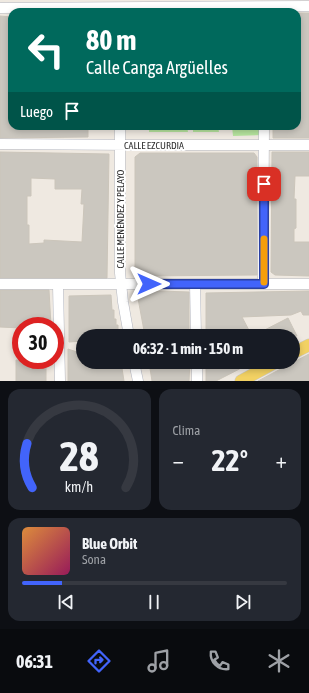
<!DOCTYPE html>
<html lang="es">
<head>
<meta charset="utf-8">
<style>
	body { margin:0; font-family:"Asap Condensed",sans-serif; background:#242831; color:#f1f3f6; height:100vh; display:flex; flex-direction:column; font-size:15px; white-space:nowrap }
	* { box-sizing:border-box; margin:0 }
	p { font-size:13px; color:#9ea1a6 }
	.icon { flex:none; width:22px; height:22px; fill:none; stroke:currentColor; stroke-width:2; stroke-linecap:round; stroke-linejoin:round }
	.map { position:relative; height:381px; overflow:hidden }
	.drawer { display:flex; flex-direction:column; gap:8px; padding:8px; background:#0d0f14; flex:1 }
	.drawer>* { flex:none }
	.hud { position:absolute; left:8px; top:8px; width:293px; height:122px; border-radius:12px; box-shadow:0 2px 6px #0003; background:#00695c; color:#fff; overflow:hidden }
	.speed { position:absolute; left:12px; top:317px; display:flex; gap:8px; font-size:20px; font-weight:700; text-align:center }
	.speed>* { display:grid; place-content:center; width:52px; height:52px; border-radius:50%; background:#171b24; box-shadow:0 2px 6px #0003; line-height:1 }
	.speed .limit { border:6px solid #d22; background:#fff; color:#111 }
	.pin { position:absolute; display:grid; place-items:center; width:34px; height:34px; color:#fff; margin:-17px; border-radius:8px; box-shadow:0 2px 6px #0006 }
	.me { position:absolute; width:44px; margin:-22px; rotate:90deg; stroke-linejoin:round; filter:drop-shadow(0 0 3px #0008) }
	.turn { display:flex; align-items:center; gap:14px; height:84px; padding:0 12px; font-size:18px }
	.turn .icon { width:52px; height:52px; stroke-width:2.5 }
	.turn b { display:block; font-size:28px; line-height:34px }
	.then { display:flex; align-items:center; height:38px; padding:0 12px; background:#0003; gap:8px; font-size:15px }
	.big { font-size:30px; font-weight:700; line-height:1.1 }
	.drawer .widget { flex:1; display:flex; flex-direction:column; justify-content:center; gap:6px; min-width:0; padding:0 14px; border-radius:12px; background:#242831 }
	.drawer .dial { align-items:center; gap:0 }
	.dial svg { height:104px; overflow:visible; fill:none; stroke:#363941; stroke-width:7; stroke-linecap:round; text-anchor:middle }
	.dial text { fill:#f1f3f6; stroke:none }
	.song { display:flex; align-items:center; gap:12px }
	.cover { width:48px; height:48px; border-radius:6px; background:linear-gradient(135deg,hsl(30 70% 55%),hsl(330 70% 35%)) }
	.played { height:4px; border-radius:2px; background:linear-gradient(90deg,#4264fb 15%,#363941 15%) }
	.keys { display:flex; justify-content:space-around; direction:ltr }
	.heat { display:flex; justify-content:space-between; align-items:center; font-size:22px; direction:ltr }
	.drawer .tiles { flex:1; display:grid; gap:8px; grid-template-columns:1fr 1fr }
	.widget:last-child { grid-column:span 2 }
	.trip { position:absolute; left:76px; top:329px; width:224px; height:40px; border-radius:20px; background:#171b24; box-shadow:0 2px 6px #0003; font-weight:700; line-height:40px; text-align:center }
	.tabs { display:flex; height:64px; justify-content:space-around; align-items:center; background:#090b0e; color:#9ea1a6 }
	.tabs .icon { width:28px; height:28px }
	.tabs .active { color:#4264fb }
	.tabs b { font-size:18px; color:#f1f3f6 }
	.map>svg:first-child { display:block }
	.green { fill:#b6e59e }
	.building { fill:#cbc7bf; stroke:#cbc5ba; fill-rule:evenodd }
	.lines { fill:none; stroke-linecap:round; stroke-linejoin:round }
	.minor-casing { stroke:#b4b7c1; stroke-width:11 }
	.major-casing { stroke:#c9c9c9; stroke-width:13 }
	.minor { stroke:#fff; stroke-width:10 }
	.major { stroke:#f2d163; stroke-width:12 }
	.route-casing { stroke:#2b41a3; stroke-width:10 }
	.route { stroke:#4264fb; stroke-width:7 }
	.slow { stroke:#f59e0b; stroke-width:7 }
	.labels { text-anchor:middle; dominant-baseline:central; stroke-width:4; stroke-linejoin:round; paint-order:stroke }
	.street-label { font-size:10px; fill:#2e2e2e; stroke:#fff }
</style>
</head>
<body>
<div class="map">
<svg width="309" height="381" viewBox="0 0 309 381">
	<rect width="100%" height="100%" fill="#efe9e1"/>
	<path class="green" d="M149,126C156,126 161,129 168,129C175,130 180,126 187,126L188,132H149Z
		M193,126H218L219,132H193Z
		M232,126H266V135L233,136Z"/>
	<path class="building" d="M297,13H309V138H273V126H297Z
		M0,16L12,17V126H88V137L0,138Z
		M0,152L109,154L107,278H0ZM31,178L55,179V189H82L81,204H84L82,242L44,240V243L29,244V225H27V196H31Z
		M272,152H309V176H295L294,199H296V228L294,229V242H309V276L275,275L271,272Z
		M140,153H254L257,157V275L135,276V157Z
		M0,290H49L51,326H21V328L0,327Z
		M147,290L153,292L160,291L189,292V336H145L137,293Z
		M309,291V315H303L301,311L291,315L242,317L252,336H206V293Z
		M111,295L112,310H114V319H116V325H118V336H83V341L69,342V296Z
		M288,318L297,336H253Z
		M68,349L83,354V362H121L124,381H68Z
		M309,354V381H258Z
		M16,360H46V381H16Z
		M149,362H190L189,381H152Z
		M206,362H253L216,381H206Z"/>
	<g class="lines">
		<defs>
			<path id="minor" d="M0,8L309,6
				M120,126V273L123,302L129,336
				M0,144L135,145H309
				M0,284H309
				M195,284L196,336
				M263,284L264,126
				M58,285L60,381
				M134,362L138,381
				M197,362V381"/>
			<path id="major" d="M293,353L309,345
				M241,381L276,362"/>
		</defs>
		<use href="#minor" class="minor-casing"/>
		<use href="#major" class="major-casing"/>
		<use href="#minor" class="minor"/>
		<use href="#major" class="major"/>
	</g>
	<g class="lines">
		<defs>
			<path id="route" d="M149,284H264V184"/>
		</defs>
		<use href="#route" class="route-casing"/>
		<use href="#route" class="route"/>
		<path class="slow" d="M264,282V239"/>
	</g>
	<g class="labels">
		<g class="street-label">
			<text x="154" y="145">CALLE EZCURDIA</text>
			<text transform="translate(120 219) rotate(-90)">CALLE MENÉNDEZ Y PELAYO</text>
		</g>
	</g>
</svg>
<div class="speed"><div class="limit">30</div></div>
<div class="pin" style="left:264px;top:184px;background:#d93025"><svg class="icon" aria-label="arrive" viewBox="0 0 24 24"><path d="M6 21V4h12l-3 4 3 4H6"/></svg></div>
<svg class="me" style="left:149px;top:284px" viewBox="-20 -20 40 40"><path d="M0-17L14 15 0 8-14 15z" fill="#4264fb" stroke="#fff" stroke-width="4"/></svg>
<div class="trip">06:32 · 1 min · 150 m</div>
<div class="hud">
<div class="turn"><svg class="icon" aria-label="left" viewBox="0 0 24 24"><path d="M17 20v-9H6M10 6l-5 5 5 5"/></svg><div><b>80 m</b>Calle Canga Argüelles</div></div>
<div class="then">Luego<svg class="icon" aria-label="arrive" viewBox="0 0 24 24"><path d="M6 21V4h12l-3 4 3 4H6"/></svg></div>
</div>
</div>
<section class="drawer">
<div class="tiles">
<div class="widget dial"><svg viewBox="0 0 100 80">
<path d="M14 69A42 42 0 1 1 86 69"/>
<path d="M14 69A42 42 0 0 1 10 35" stroke="#4264fb"/>
<text x="50" y="56" font-size="32" font-weight="700">28</text>
<text x="50" y="72" font-size="11">km/h</text>
</svg></div>
<div class="widget"><p>Clima</p>
<div class="heat"><a>−</a><b class="big">22°</b><a>+</a></div>
</div>
<div class="widget">
<div class="song"><i class="cover"></i><div><b>Blue Orbit</b><p>Sona</p></div></div>
<div class="played"></div>
<div class="keys"><svg class="icon" aria-label="previous" viewBox="0 0 24 24"><path d="M18 5L8 12l10 7zM5 5v14"/></svg><svg class="icon" aria-label="pause" viewBox="0 0 24 24"><path d="M8 5v14M16 5v14"/></svg><svg class="icon" aria-label="next" viewBox="0 0 24 24"><path d="M6 5l10 7-10 7zM19 5v14"/></svg></div>
</div>
</div>
</section>
<nav class="tabs">
<b>06:31</b>
<svg class="icon active" aria-label="directions" viewBox="0 0 24 24"><path d="M12 3l9 9-9 9-9-9zM9 14v-3h6M13 9l2 2-2 2"/></svg>
<svg class="icon" aria-label="music" viewBox="0 0 24 24"><path d="M9 18V5l10-2v13"/><circle cx="6" cy="18" r="3"/><circle cx="16" cy="16" r="3"/></svg>
<svg class="icon" aria-label="phone" viewBox="0 0 24 24"><path d="M5 4h4l2 5-3 2q2 4 5 5l2-3 5 2v4C11 20 4 13 5 4z"/></svg>
<svg class="icon" aria-label="climate" viewBox="0 0 24 24"><path d="M12 3v18M4 7l16 10M4 17L20 7"/></svg>
</nav>
</body>
</html>
